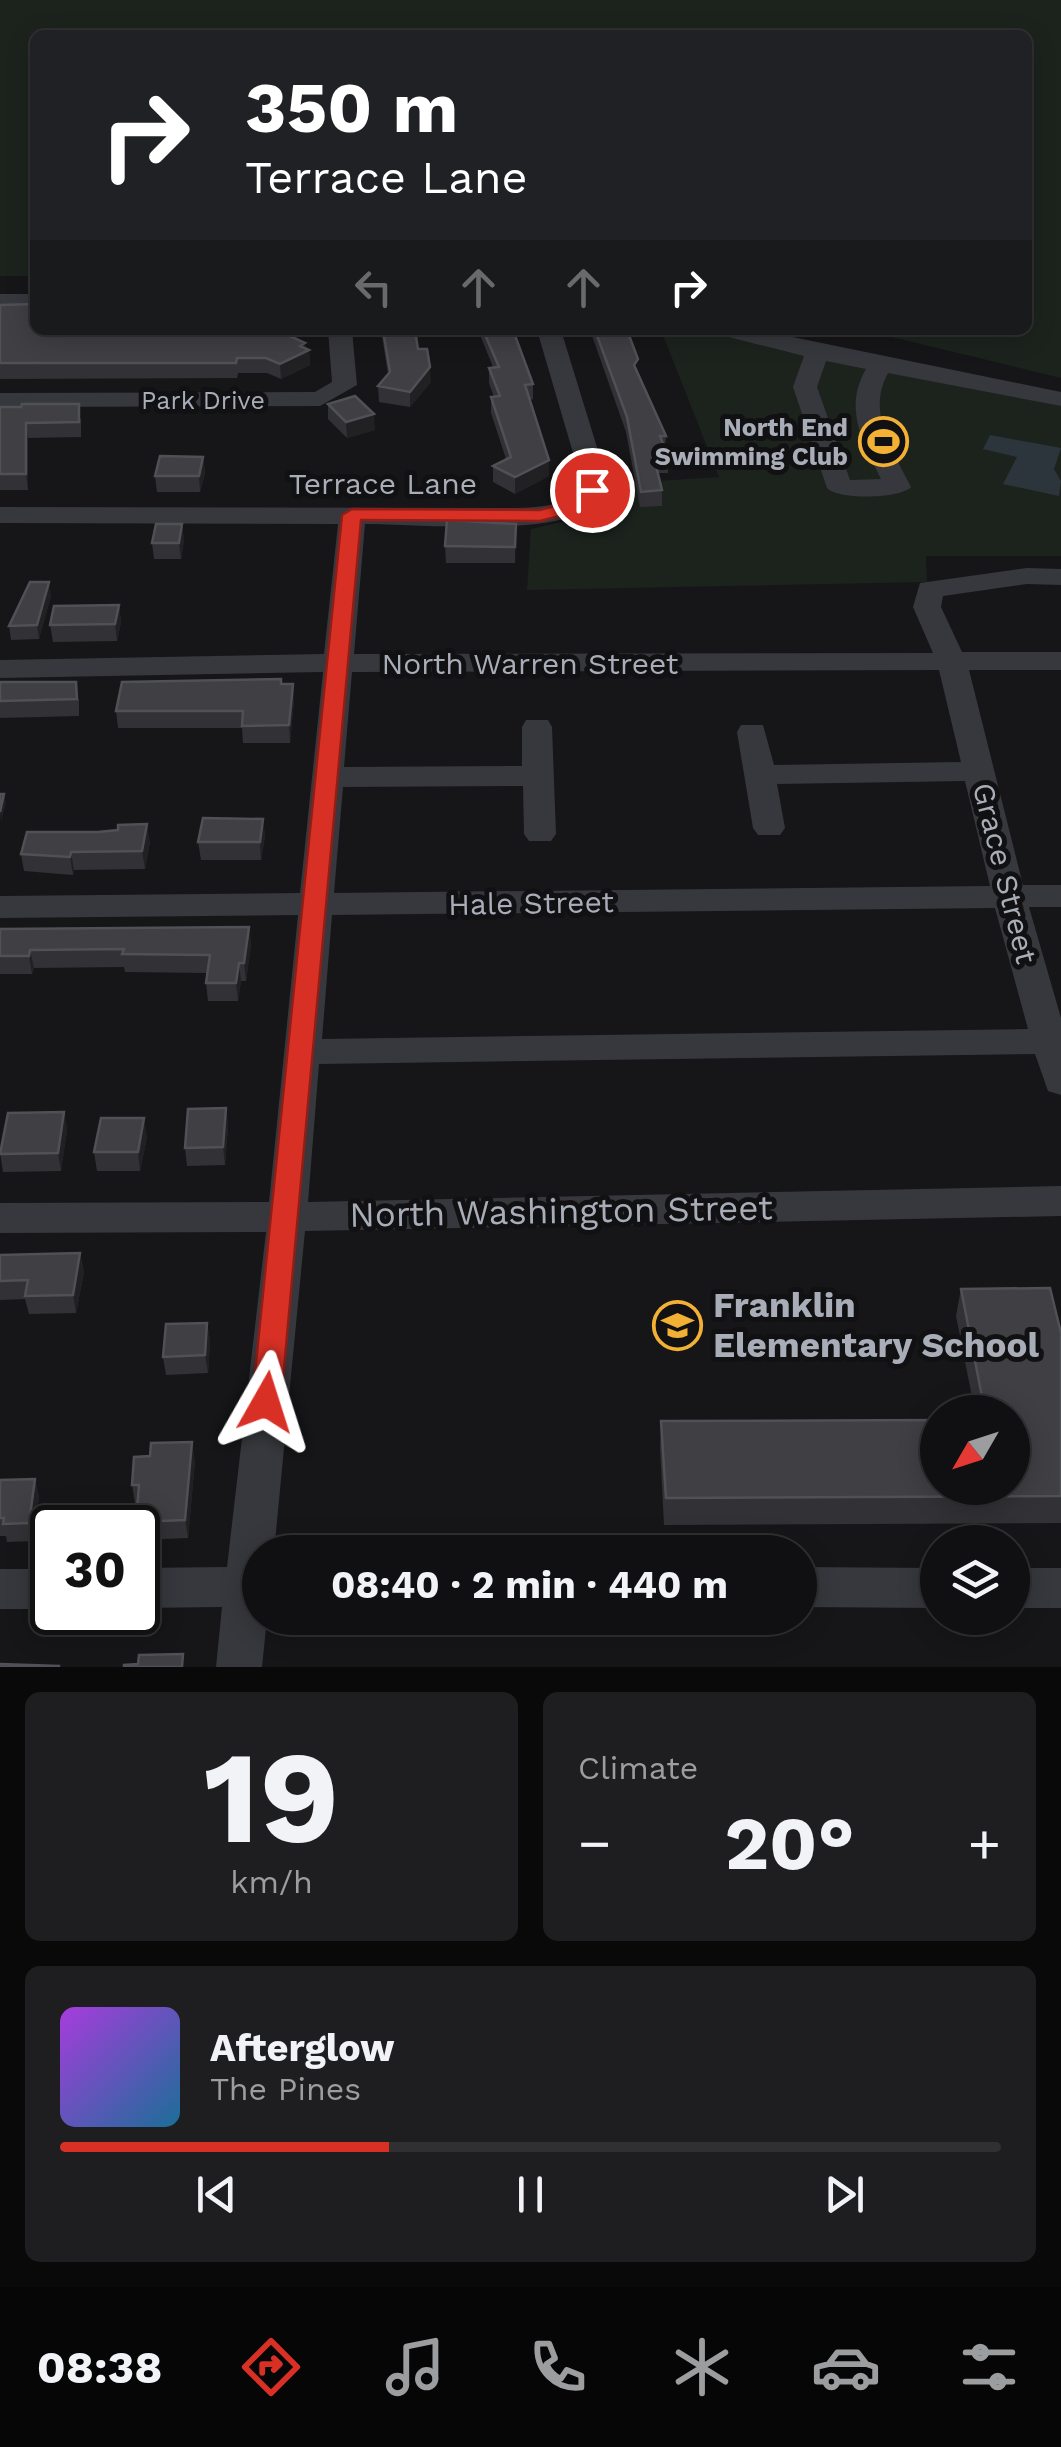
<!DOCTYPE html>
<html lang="en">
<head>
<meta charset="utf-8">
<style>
	body { margin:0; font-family:"Work Sans",sans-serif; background:#1e1e20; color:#f1f3f6; height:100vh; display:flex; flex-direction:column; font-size:38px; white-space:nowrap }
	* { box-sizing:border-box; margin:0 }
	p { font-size:32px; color:#9c9d9f }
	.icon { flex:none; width:55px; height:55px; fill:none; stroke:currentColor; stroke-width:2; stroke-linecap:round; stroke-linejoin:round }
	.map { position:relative; height:1667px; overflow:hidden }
	.side { display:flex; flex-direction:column; gap:25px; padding:25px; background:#09090a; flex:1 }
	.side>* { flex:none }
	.banner { position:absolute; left:30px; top:30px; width:1002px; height:305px; border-radius:15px; box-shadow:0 5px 25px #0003,0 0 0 2px #303032; background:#202124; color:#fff; overflow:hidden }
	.needle { width:65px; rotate:231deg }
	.controls { position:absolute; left:920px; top:1395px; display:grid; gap:20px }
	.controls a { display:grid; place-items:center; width:110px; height:110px; border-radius:50%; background:#101012; box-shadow:0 5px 25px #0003,0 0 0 2px #303032; font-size:50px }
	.speed { position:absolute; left:30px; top:1505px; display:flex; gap:20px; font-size:50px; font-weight:700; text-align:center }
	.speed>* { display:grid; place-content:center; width:130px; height:130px; border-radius:50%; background:#101012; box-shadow:0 5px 25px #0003,0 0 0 2px #303032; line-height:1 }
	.speed .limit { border:5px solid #111; border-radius:15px; background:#fff; color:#111 }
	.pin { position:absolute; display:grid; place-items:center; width:85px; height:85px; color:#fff; margin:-42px; border:5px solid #fff; border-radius:50%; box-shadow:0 2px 10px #0007 }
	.me { position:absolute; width:110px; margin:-55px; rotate:6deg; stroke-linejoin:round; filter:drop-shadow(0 0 8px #0008) }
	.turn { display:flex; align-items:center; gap:35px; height:210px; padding:0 50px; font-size:45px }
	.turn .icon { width:130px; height:130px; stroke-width:2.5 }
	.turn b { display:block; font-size:70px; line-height:85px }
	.lanes { display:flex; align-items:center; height:95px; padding:0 50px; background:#0003; justify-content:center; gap:50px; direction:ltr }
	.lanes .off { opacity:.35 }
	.big { font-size:75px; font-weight:700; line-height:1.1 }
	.side .card { flex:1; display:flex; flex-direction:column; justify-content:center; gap:15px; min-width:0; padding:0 35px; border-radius:15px; background:#1e1e20 }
	.side .dial { align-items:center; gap:0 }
	.dial b { font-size:130px; line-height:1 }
	.song { display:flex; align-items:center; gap:30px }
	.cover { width:120px; height:120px; border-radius:15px; background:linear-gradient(135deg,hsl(280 70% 55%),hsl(200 70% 35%)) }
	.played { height:10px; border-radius:5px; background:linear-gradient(90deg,#d93025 35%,#303032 35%) }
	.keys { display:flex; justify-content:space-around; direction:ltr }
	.heat { display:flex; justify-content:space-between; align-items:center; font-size:55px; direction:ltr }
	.side .tiles { flex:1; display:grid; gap:25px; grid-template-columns:1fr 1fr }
	.card:last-child { grid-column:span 2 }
	.trip { position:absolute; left:242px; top:1535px; width:575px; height:100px; border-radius:50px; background:#101012; box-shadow:0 5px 25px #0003,0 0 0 2px #303032; font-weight:700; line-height:100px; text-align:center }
	.tabs { display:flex; height:160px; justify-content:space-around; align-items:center; background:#060607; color:#9c9d9f }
	.tabs .icon { width:70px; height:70px }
	.tabs .on { color:#d93025 }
	.tabs b { font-size:45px; color:#f1f3f6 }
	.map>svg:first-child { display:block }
	.green { fill:#1c231d }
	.water { fill:#2c353c }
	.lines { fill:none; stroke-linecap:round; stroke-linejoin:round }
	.minor { fill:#37383d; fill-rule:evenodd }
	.wall { fill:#323236 }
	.shaded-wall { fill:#212124 }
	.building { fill:#3f3f44; stroke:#4f5156; stroke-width:2.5 }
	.route { fill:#d93025; stroke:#8d1f18; stroke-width:2.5 }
	.labels { text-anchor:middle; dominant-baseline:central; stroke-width:10; stroke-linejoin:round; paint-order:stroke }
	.far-street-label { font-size:25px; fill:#a8adb8; stroke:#111113 }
	.far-poi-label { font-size:25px; font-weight:bold; fill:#a8adb8; stroke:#111113; text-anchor:end }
	.street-label { font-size:30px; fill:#a8adb8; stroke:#111113 }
	.near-street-label { font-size:35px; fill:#a8adb8; stroke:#111113 }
	.near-poi-label { font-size:35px; font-weight:bold; fill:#a8adb8; stroke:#111113; text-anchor:start }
</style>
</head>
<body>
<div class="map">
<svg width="1061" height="1667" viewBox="0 0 1061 1667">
	<rect width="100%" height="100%" fill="#161618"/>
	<path class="green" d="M0,0H1061V378L863,330H1028V35H35V276H0Z
		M661,330H707L784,350L1061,406V556H926L927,582L527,590L531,529L589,516L610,497L611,484L719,477Z"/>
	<path class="water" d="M990,435L1061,448L1054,469L1061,481L1059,496L1003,484L1017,457L983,449Z"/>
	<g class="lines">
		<path class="minor" d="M0,294H35V308H0Z
			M328,330H352L357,385L320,406L0,407V393L315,392L332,382Z
			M537,330H561L607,480C603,492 596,504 584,511C541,536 417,524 365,524L354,654L933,653L913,607L920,583L1027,568L1061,569V585L1027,584L943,596L941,607L962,652H1061V670H969L1023,885H1061V907H1029L1061,1018V1095L1048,1091L1035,1054L319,1064L308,1202L1061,1186V1216L305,1231L274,1552H260V1618H267L262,1667H216L222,1607L138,1608V1568L227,1567L266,1232L0,1233V1203L269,1202L298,915L0,918V896L300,893L323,672L0,678V660L324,654L338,524L0,523V507L519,508C544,507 571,506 581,480ZM939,670L961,762L774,765L763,725H741L737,732L753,828L758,835H780L785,828L777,784L965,781L990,886L334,893L343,787L523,786L524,834L529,841H551L556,834L552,727L548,720H526L522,727V766L344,767L352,672ZM995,908L1028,1029L322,1039L332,915Z
			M717,330H758L1061,392V406L888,373C866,413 893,451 911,487C900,499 838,500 827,488L793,387L804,356L721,335ZM826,361L866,369C843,409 863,441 881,479L850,480L817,387Z
			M800,1567L938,1568V1608L800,1607Z
			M1012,1568H1061V1608H1012Z
			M0,1569H52V1609H0Z"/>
	</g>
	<path class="wall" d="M0,305L35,330H301V334L293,338L305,343V348L309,350L310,365L281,379L267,373H238L237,378L0,379Z
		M381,330H415L418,349L431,382L410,407L379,402L378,386L388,374Z
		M478,330H513L533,384V399L530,400L549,476L515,494L493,482V466L506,459L491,413V397H494L489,383V368L493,367Z
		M590,330H627L637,372L666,436L665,449L668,457V473H658L662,490V506L640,507L626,432Z
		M328,404L375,430L347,438L328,419Z
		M0,407H21L81,419V437L28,438V490H0Z
		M203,457L205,473L200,492H157L155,476Z
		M182,524L184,540L181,559H154L152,543Z
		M516,524L515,563H446L445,546Z
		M51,596L39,639L11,640L9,626Z
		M119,605L121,622L117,641L53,642L50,625Z
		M0,682L79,699V716L0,718Z
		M282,684H293L294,701L290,743H243L242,728H118L116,711Z
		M263,819L265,836L261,860H201L198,842Z
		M150,842L145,869L74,870L73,875L24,871L21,854Z
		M249,927L251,945L246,981H241L238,1001H208L206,983L207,973L125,972L124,967L34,968L32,974H0V929Z
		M226,1108L228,1126L225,1165L187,1166L185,1148Z
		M64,1112L67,1130L61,1171L3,1172L0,1152Z
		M147,1137L140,1171H97L94,1152Z
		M80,1253L84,1272L76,1313L29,1314L25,1299L0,1300V1255Z
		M961,1289L1061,1333V1523L664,1525L660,1448L661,1421L938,1488L1012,1412H975L956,1316Z
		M207,1323L210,1341L208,1373L166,1375L163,1357Z
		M195,1461L188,1538L139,1540L136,1522L137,1503H135L132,1485Z
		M35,1479L39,1497L33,1541L7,1542L6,1536H0V1480Z"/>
	<path class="shaded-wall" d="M277,330H301V334L278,345Z
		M305,343L306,352L309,350L310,365L281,379L280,364L300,346Z
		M430,367L431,382L410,407V392Z
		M374,414L375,430L347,438L346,422Z
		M26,423L28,438V490L26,474Z
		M203,457L205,473L200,492L199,476Z
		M549,460V476L515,494V477Z
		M182,524L184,540L181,559L179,543Z
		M49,582L51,596L39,639L37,625Z
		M119,605L121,622L117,641L115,624Z
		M293,684L294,701L290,743L289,725Z
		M4,794L6,803L1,822L0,812Z
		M263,819L265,836L261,860L260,842Z
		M147,824L150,842L145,869L142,851Z
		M71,852L74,870L73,875L70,857Z
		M249,927L251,945L246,981L244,963Z
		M30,950L34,968L32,974L29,956Z
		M239,963L241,981L238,1001L236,983Z
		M226,1108L228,1126L225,1165L223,1147Z
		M64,1112L67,1130L61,1171L58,1153Z
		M144,1118L147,1137L140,1171L138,1152Z
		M80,1253L84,1272L76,1313L73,1295Z
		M207,1323L210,1341L208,1373L205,1355Z
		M192,1442L195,1461L188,1538L185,1520Z
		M35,1479L39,1497L33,1541L29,1523Z"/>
	<path class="building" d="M35,304V330H277L305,343L300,346L309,350L280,364L266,358H237L236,363H0V305Z
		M383,330H415L418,349H427L430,367L410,392L378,386L390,372Z
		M483,330H513L533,384L525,385L549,460L515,477L493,466L511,457L491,397L500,396L489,368L499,367Z
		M595,330H627L638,359L634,365L666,436H660L668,457L654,458L662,490L641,492L627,417Z
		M355,396L374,414L346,422L328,404Z
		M22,404H79V422L26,423V474H0V407H21Z
		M160,456L203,457L199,476H155Z
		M447,520L516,524L515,547L445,546Z
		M156,524H182L179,543H152Z
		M30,582H49L37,625L9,626Z
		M119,605L115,624L50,625L54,606Z
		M281,679V684H293L289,725L242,726L243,711H116L122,682Z
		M0,682H76L77,699L0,701Z
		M0,794H4L0,812Z
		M203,818L263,819L260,842H198Z
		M147,824L142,851L71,852L70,857L21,854L27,832H98L118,830V825Z
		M249,927L244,963H239L236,983H206L210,955L122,954L124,949L30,950L29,956H0V929Z
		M226,1108L223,1147L185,1148L188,1109Z
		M64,1112L58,1153L0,1154L8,1113Z
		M101,1118H144L138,1152H94Z
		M80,1253L73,1295L25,1296L28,1280L0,1281V1255Z
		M1050,1288L1061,1333V1496L666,1498L661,1421L938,1420V1488H1012V1412H985L961,1289Z
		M207,1323L205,1355L163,1357L166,1324Z
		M192,1442L185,1520L136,1522L139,1485H132L134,1457L150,1456L151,1443Z
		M35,1479L29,1523L3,1524L4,1518H0V1480Z
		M183,1654L182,1667H124V1665L138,1664L139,1655Z
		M0,1664L59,1666V1667H0Z"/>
	<path class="route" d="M592,484L602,490L579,511L540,521L361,520L281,1402L277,1410L266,1414L256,1410L252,1402L342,515L352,509L540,510L566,503Z"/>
	<defs>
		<symbol id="stadium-ring" viewBox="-11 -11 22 22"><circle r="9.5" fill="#111113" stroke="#f2b134" stroke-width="1.5"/><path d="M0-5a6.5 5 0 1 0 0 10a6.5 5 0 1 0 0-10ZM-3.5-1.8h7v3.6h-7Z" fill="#f2b134"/></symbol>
		<symbol id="school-ring" viewBox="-11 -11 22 22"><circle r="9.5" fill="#111113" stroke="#f2b134" stroke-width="1.5"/><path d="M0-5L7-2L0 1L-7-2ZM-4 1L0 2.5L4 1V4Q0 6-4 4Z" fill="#f2b134"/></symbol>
	</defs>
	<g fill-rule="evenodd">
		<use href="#stadium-ring" x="856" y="414" width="55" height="55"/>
		<use href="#school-ring" x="650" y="1298" width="55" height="55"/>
	</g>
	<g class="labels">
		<g class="far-street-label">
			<text x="203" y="400">Park Drive</text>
		</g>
		<g class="far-poi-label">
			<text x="848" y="427">North End<tspan x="848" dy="29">Swimming Club</tspan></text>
		</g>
		<g class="street-label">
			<text x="383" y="483">Terrace Lane</text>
			<text x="530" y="663">North Warren Street</text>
			<text transform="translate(1005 873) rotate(76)">Grace Street</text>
			<text transform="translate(531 903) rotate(-1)">Hale Street</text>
		</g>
		<g class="near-street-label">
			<text transform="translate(561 1211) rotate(-1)">North Washington Street</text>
		</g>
		<g class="near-poi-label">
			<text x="713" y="1305">Franklin<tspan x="713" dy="40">Elementary School</tspan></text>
		</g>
	</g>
</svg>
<div class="controls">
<a><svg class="needle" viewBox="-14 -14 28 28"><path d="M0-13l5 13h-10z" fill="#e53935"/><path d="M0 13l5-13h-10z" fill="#9c9d9f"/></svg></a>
<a><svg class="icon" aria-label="layers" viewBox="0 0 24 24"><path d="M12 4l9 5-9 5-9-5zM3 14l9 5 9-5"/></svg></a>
</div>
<div class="speed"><div class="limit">30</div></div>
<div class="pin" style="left:592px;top:490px;background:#d93025"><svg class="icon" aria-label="arrive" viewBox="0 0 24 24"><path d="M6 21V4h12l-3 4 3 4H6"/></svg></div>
<svg class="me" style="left:266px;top:1402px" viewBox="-20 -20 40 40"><path d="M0-17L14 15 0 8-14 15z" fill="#d93025" stroke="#fff" stroke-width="4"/></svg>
<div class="trip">08:40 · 2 min · 440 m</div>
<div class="banner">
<div class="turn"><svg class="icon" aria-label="right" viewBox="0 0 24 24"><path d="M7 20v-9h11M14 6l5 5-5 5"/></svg><div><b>350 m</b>Terrace Lane</div></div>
<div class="lanes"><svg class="icon off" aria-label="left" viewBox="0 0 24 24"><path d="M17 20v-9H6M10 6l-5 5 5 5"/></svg><svg class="icon off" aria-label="ahead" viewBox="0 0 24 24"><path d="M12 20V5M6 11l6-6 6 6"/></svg><svg class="icon off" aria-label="ahead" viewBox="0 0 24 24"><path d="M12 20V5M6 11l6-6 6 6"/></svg><svg class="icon" aria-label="right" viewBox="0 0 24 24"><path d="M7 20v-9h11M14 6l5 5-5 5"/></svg></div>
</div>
</div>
<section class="side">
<div class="tiles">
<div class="card dial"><b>19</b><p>km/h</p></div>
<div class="card"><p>Climate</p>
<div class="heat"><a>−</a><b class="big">20°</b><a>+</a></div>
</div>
<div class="card">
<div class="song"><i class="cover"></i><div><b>Afterglow</b><p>The Pines</p></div></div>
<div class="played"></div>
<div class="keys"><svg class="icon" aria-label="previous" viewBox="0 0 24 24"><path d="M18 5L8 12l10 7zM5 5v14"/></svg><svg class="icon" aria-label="pause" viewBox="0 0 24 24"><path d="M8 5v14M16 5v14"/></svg><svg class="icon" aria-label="next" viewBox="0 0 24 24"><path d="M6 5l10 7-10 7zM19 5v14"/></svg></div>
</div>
</div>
</section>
<nav class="tabs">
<b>08:38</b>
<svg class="icon on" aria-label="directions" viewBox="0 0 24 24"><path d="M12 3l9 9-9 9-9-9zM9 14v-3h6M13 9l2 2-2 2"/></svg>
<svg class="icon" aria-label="music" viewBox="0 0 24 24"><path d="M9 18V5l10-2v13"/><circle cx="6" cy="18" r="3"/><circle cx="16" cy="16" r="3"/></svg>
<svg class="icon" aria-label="phone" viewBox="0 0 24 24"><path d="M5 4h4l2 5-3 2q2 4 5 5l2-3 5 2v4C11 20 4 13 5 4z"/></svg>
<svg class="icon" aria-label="climate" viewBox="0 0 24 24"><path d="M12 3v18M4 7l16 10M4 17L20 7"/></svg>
<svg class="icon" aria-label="car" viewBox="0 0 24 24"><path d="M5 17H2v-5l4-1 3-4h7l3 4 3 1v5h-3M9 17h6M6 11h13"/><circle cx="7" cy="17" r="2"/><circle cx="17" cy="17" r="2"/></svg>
<svg class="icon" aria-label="filters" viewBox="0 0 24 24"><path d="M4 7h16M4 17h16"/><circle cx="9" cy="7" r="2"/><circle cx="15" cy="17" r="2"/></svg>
</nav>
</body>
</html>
